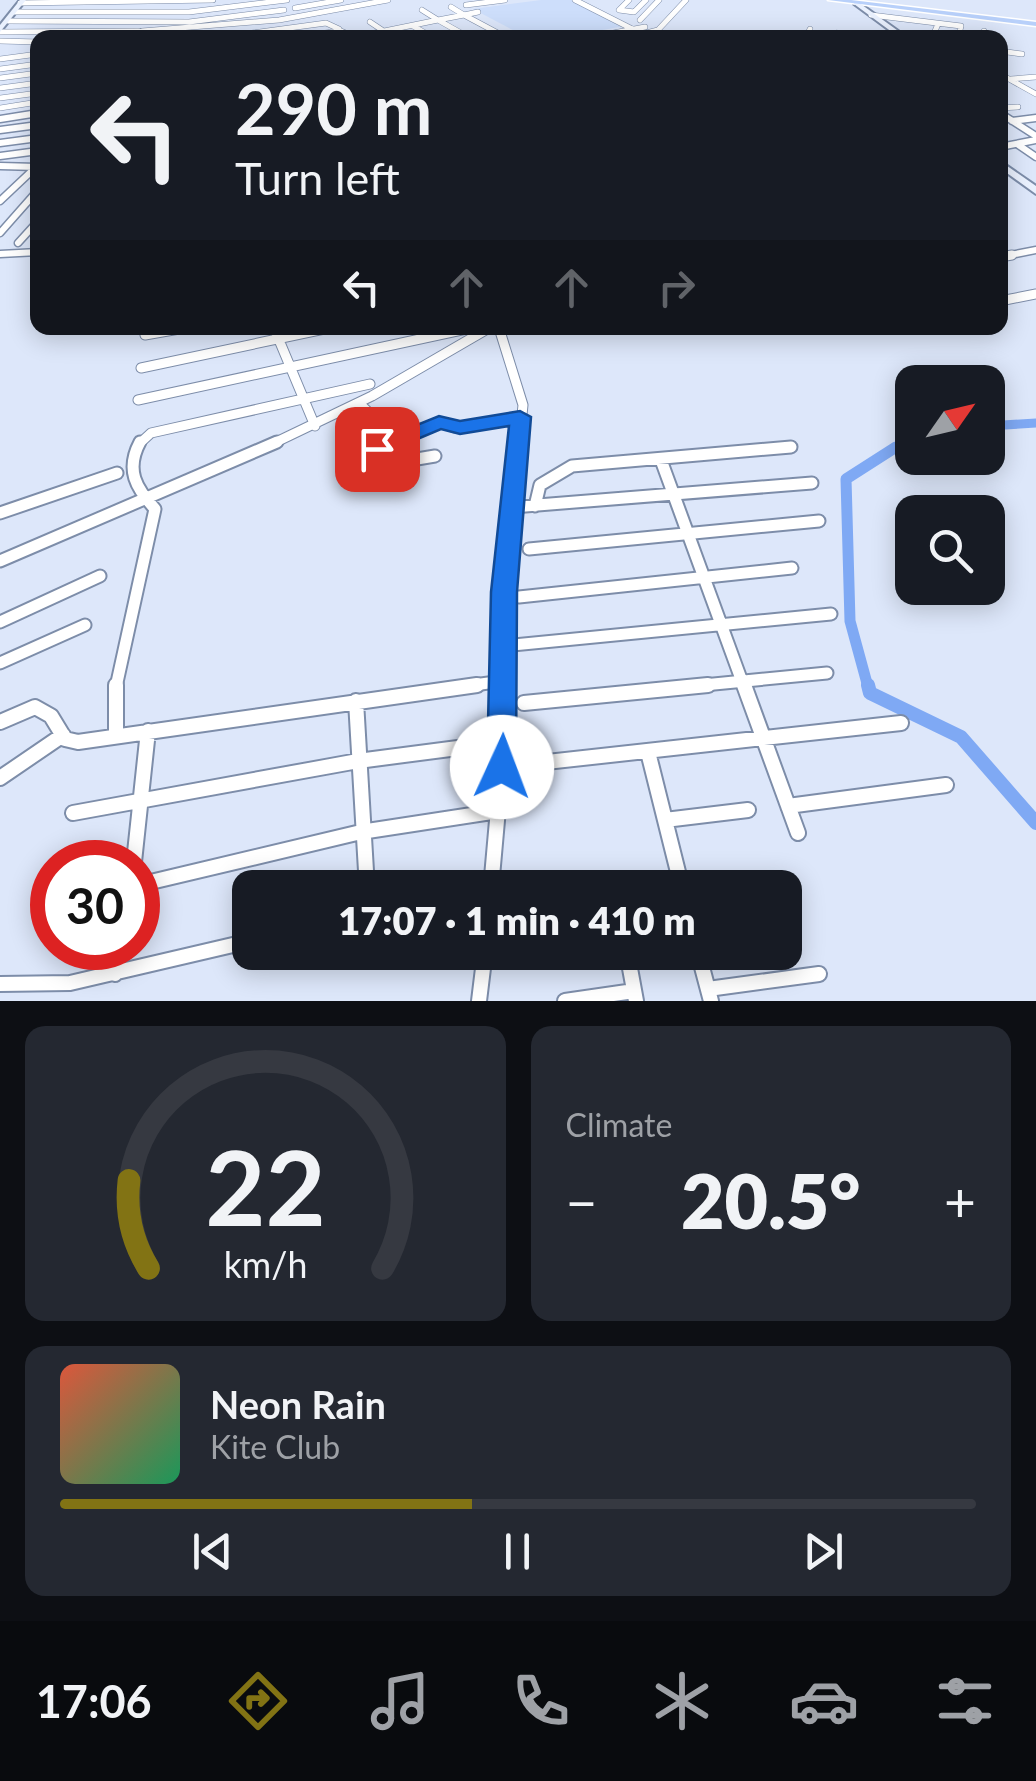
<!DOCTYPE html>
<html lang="en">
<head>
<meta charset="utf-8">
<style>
	body { margin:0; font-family:Lato,sans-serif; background:#242831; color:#f1f3f6; height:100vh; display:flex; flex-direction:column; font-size:38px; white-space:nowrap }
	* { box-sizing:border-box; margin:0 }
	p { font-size:32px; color:#9ea1a6 }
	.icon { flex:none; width:55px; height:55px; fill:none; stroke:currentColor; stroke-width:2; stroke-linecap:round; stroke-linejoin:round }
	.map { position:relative; height:1001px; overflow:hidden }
	.sheet { display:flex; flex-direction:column; gap:25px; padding:25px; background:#0d0f14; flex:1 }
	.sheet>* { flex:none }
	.hud { position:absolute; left:30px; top:30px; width:978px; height:305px; border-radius:20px; box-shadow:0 5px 25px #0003; background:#171b24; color:#f1f3f6; overflow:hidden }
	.needle { width:65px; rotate:56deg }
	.fabs { position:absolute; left:895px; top:365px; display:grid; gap:20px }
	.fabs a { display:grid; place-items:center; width:110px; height:110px; border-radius:20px; background:#171b24; box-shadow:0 5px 25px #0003; font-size:50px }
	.speed { position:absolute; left:30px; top:840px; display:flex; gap:20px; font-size:50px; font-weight:700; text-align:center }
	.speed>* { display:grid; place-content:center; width:130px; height:130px; border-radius:50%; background:#171b24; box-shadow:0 5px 25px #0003; line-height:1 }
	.speed .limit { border:15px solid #d22; background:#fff; color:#111 }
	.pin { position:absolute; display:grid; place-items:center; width:85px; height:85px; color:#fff; margin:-42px; border-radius:20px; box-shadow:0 5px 15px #0006 }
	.me { position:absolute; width:110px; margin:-55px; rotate:2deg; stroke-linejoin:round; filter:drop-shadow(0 0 8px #0008) }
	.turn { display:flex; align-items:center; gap:35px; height:210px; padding:0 40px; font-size:45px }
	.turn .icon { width:130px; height:130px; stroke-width:2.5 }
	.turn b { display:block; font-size:70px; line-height:85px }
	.lanes { display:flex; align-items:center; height:95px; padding:0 40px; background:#0003; justify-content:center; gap:50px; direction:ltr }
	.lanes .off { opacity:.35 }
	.big { font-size:75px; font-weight:800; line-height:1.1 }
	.sheet .tile { flex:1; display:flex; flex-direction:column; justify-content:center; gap:15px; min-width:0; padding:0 35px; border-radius:20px; background:#242831 }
	.sheet .dial { align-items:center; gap:0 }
	.dial svg { height:260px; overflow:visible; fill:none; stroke:#363941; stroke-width:7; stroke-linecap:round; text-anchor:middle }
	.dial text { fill:#f1f3f6; stroke:none }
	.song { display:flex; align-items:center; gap:30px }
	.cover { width:120px; height:120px; border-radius:15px; background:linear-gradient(135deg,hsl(10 70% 55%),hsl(150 70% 35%)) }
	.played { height:10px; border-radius:5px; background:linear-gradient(90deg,#827314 45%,#363941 45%) }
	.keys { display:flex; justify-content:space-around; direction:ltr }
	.heat { display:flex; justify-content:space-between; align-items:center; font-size:55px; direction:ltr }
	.sheet .tiles { flex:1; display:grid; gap:25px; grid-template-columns:1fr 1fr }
	.tile:last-child { grid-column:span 2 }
	.trip { position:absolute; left:232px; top:870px; width:570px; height:100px; border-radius:20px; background:#171b24; box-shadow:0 5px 25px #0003; font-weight:800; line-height:100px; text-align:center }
	.dock { display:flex; height:160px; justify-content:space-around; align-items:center; background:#090b0e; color:#9ea1a6 }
	.dock .icon { width:70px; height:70px }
	.dock .selected { color:#827314 }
	.dock b { font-size:45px; color:#f1f3f6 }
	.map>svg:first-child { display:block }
	.built { fill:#cddefb }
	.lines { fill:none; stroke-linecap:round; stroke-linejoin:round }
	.canal-far2 { stroke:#7fa9f4; stroke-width:9 }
	.canal-far1 { stroke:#7fa9f4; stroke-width:11 }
	.canal { stroke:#7fa9f4; stroke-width:14 }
	.street-far4-casing { stroke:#7d8da9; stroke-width:6 }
	.street-far3-casing { stroke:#7d8da9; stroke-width:9 }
	.street-far2-casing { stroke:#7d8da9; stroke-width:11 }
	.street-far1-casing { stroke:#7d8da9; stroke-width:15 }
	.street-casing { stroke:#7d8da9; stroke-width:18 }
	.secondary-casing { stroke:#7d8da9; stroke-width:4 }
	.highway-casing { stroke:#fff; stroke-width:3 }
	.street-far4 { stroke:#fff; stroke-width:5 }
	.street-far3 { stroke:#fff; stroke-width:6 }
	.street-far2 { stroke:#fff; stroke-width:9 }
	.street-far1 { stroke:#fff; stroke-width:11 }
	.street { stroke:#fff; stroke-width:14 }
	.secondary { fill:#eaf1fe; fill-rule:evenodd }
	.highway { fill:#b8d0fa; fill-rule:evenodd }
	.route { fill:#1a73e8; stroke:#114b97; stroke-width:2.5 }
</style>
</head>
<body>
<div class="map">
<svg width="1036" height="1001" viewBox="0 0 1036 1001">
	<rect width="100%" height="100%" fill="#dde7fa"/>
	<path class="built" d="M541,0H572L625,26L563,37H526L473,9Z"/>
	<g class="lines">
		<path class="canal-far2" d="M988,426L1036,423
			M906,444L912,443"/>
		<path class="canal-far1" d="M868,687L850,621L846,479L896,447L912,443"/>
		<path class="canal" d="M868,685L870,693L961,737L1036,823"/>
		<defs>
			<path id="street-far4" d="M575,0L650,38
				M629,0L619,10L634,12L646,0
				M20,3L213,0
				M466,5L505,0
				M451,7L464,15L478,12
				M295,8L341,0
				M422,10L438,20L464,15L507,38
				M14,12H189L287,0
				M871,15L961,26L958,38
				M640,20L659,0
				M8,21L189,22L284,10
				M370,22L394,38
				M413,26L434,38
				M142,31L279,20L388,0
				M0,32L138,31L143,32L141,37
				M252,33L326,23L339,29
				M233,38L253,35
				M286,38L341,31L355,37L438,20L470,38
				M587,38L645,27
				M627,38L658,30L686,0
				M806,38L810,29
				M834,38L837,33
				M932,38L938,24
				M983,38L984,31
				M0,41L38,42
				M1000,51L1022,54
				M0,59L38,54
				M0,69L38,64
				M1000,74L1036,94
				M0,78L38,73
				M1011,79L1036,77
				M0,88L38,83
				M0,98L38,93
				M0,108L38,102
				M1000,108L1018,107"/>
			<path id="street-far3" d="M1000,113L1036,136
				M0,119L38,113
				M1012,121L1036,118
				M0,130L38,125
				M0,143L38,138
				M1017,144L1036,157
				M1000,147L1036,140
				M0,156L38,151
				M0,166L37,167
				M0,201L36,167
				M0,233L38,190
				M18,243L38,221
				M0,254L38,252
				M1000,257L1036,250"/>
			<path id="street-far2" d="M1000,257L1012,255
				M1000,301L1036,294
				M274,328L315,426
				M499,328L523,405L519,444
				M145,335L185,328
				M141,368L329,328
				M138,400L471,328
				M360,404L402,444
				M139,444L151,433L370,384
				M272,444L372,396L489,328
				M388,444L439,422L454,428L521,417"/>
			<path id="street-far1" d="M399,442L417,459L435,456
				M357,458L394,442
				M661,460L744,687
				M535,506L540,485L572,466L791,447
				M513,507L812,483
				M0,513L117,473
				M529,549L819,521
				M0,561L277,442
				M519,597L792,568
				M0,622L100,576
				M503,646L831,614
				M0,663L85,625
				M116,687L155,509C136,488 125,470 140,442
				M459,687L503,681
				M504,687V592L519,442
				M683,687L827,673"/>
			<path id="street" d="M116,685V735
				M744,685L798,833
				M356,701L367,888
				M524,703L708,685
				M0,722L35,707L51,716L65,739L78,742L477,685
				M648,752L682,888
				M501,767L901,723
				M0,778L63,735
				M788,806L946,785
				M73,813L358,761L504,742
				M665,820L748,810
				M134,862L148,731
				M138,885L361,832L498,811
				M491,888L504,742V685
				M740,888L776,883
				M47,902L52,901
				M627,952L636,1001
				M698,952L711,1001
				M115,974L120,948
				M0,984L70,983L250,941
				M708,989L819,974
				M479,1001L485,952
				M565,1001L634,991"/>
			<path id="secondary" d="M20,0H26L0,32V25Z
				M854,2H858L908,38H900L854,4Z
				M1000,161L1036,186V194L1000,168Z"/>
			<path id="highway" d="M828,0H851L1036,22V26Z"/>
		</defs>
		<use href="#street-far4" class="street-far4-casing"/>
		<use href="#street-far3" class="street-far3-casing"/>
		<use href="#street-far2" class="street-far2-casing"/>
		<use href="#street-far1" class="street-far1-casing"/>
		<use href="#street" class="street-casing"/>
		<use href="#secondary" class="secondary-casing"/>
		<use href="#highway" class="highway-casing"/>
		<use href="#street-far4" class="street-far4"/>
		<use href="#street-far3" class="street-far3"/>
		<use href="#street-far2" class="street-far2"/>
		<use href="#street-far1" class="street-far1"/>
		<use href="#street" class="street"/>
		<use href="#secondary" class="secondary"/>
		<use href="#highway" class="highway"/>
	</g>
	<path class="route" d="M520,411L531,417L517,592L516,767L512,777L502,781L491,777L487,767L491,592L509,426L460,434L441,429L377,456L367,449L370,444L439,416L460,421Z"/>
</svg>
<div class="fabs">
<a><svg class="needle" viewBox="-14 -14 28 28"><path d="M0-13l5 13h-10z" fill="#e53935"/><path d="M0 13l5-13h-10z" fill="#9ea1a6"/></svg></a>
<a><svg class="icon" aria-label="search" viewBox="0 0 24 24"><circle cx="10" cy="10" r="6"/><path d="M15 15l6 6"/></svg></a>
</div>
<div class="speed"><div class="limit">30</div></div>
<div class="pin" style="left:377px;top:449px;background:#d93025"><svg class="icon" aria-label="arrive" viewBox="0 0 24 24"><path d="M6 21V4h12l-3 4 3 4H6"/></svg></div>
<svg class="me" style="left:502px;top:767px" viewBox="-20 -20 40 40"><circle r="19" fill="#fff"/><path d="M0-13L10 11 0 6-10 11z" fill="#1a73e8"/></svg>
<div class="trip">17:07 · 1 min · 410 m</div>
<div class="hud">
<div class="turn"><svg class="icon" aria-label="left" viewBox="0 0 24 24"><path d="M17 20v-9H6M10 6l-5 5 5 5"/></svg><div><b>290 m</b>Turn left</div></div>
<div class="lanes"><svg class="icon" aria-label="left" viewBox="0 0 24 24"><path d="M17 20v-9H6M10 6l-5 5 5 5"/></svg><svg class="icon off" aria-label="ahead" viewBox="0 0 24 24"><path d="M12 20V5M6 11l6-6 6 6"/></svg><svg class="icon off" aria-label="ahead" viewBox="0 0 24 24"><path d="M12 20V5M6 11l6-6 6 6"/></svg><svg class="icon off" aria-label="right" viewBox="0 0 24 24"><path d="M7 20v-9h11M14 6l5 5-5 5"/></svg></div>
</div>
</div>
<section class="sheet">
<div class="tiles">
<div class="tile dial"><svg viewBox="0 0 100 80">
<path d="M14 69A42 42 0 1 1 86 69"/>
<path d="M14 69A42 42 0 0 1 8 42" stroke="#827314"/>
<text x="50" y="56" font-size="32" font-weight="700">22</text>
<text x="50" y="72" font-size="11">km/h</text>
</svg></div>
<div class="tile"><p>Climate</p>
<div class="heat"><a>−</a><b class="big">20.5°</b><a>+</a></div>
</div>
<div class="tile">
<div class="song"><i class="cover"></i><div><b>Neon Rain</b><p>Kite Club</p></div></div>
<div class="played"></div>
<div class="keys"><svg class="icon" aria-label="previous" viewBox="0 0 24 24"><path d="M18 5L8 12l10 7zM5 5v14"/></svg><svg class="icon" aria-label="pause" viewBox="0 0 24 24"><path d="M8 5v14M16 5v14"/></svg><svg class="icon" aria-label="next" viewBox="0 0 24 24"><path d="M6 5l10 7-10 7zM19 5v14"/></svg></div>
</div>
</div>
</section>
<nav class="dock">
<b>17:06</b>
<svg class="icon selected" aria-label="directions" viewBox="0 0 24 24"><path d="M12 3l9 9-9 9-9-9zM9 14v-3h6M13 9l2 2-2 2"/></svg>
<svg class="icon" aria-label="music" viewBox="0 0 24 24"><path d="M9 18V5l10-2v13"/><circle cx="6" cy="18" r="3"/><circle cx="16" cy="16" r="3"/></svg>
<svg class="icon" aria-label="phone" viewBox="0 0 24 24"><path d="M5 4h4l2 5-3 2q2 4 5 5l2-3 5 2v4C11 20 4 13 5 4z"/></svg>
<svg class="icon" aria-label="climate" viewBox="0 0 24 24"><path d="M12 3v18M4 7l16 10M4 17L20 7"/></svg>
<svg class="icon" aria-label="car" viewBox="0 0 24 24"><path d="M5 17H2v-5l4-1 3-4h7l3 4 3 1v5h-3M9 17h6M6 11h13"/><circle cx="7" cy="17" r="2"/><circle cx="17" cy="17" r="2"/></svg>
<svg class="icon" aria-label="filters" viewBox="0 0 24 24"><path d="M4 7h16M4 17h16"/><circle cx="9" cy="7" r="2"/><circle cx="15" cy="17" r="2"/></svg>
</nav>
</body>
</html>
